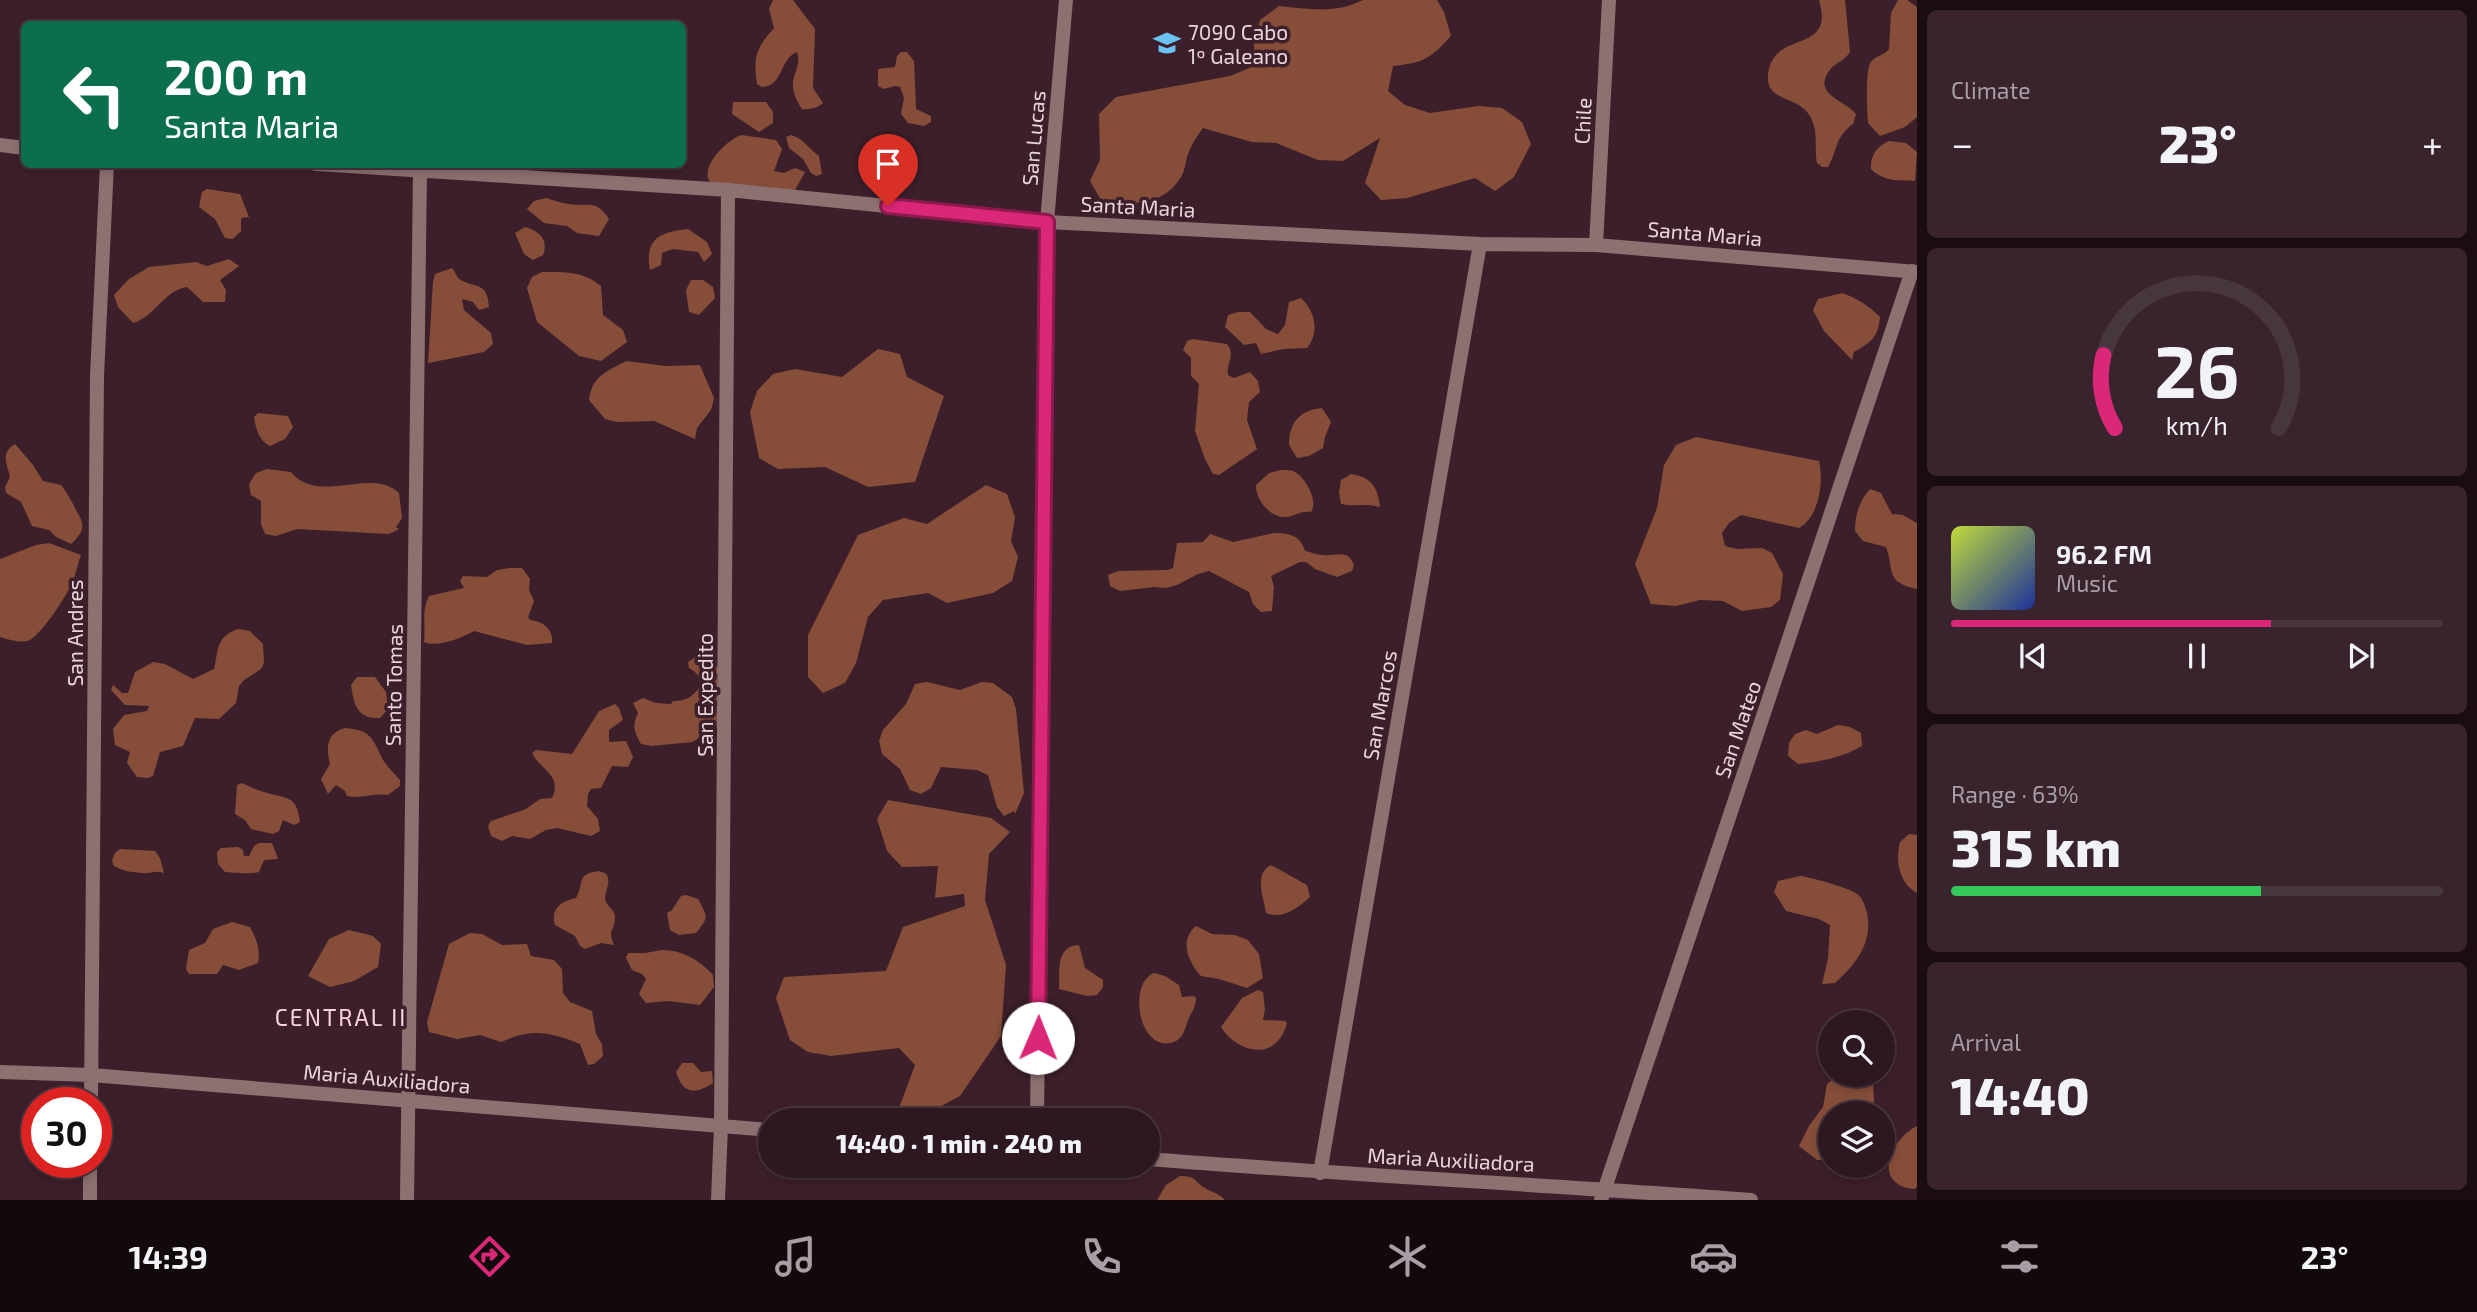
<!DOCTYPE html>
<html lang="en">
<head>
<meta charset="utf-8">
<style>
	body { margin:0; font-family:"Exo 2",sans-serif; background:#39242d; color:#f1f3f6; height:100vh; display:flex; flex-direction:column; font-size:26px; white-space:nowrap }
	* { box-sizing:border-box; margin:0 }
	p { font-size:23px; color:#a79fa5 }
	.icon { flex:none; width:38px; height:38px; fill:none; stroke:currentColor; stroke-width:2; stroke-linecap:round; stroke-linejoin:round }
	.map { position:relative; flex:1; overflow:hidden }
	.drawer { display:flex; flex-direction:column; gap:10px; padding:10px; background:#190d12; width:560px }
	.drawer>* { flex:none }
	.hud { position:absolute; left:21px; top:21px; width:665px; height:147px; border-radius:10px; box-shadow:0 4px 10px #0003,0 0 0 2px #48363e; background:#0b6e4f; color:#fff; overflow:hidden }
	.buttons { position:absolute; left:1818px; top:1010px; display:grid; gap:14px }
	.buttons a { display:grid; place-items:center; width:77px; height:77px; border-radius:50%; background:#2d1720; box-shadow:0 4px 10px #0003,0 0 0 2px #48363e; font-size:35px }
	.speed { position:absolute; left:21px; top:1087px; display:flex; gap:14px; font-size:35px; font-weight:700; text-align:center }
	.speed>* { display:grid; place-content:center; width:91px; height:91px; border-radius:50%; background:#2d1720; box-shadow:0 4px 10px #0003,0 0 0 2px #48363e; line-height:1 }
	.speed .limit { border:10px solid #d22; background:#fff; color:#111 }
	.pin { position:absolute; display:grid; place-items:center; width:60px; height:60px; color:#fff; margin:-72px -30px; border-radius:50% 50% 50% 0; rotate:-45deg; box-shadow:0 0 7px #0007 }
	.pin .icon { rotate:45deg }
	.me { position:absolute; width:77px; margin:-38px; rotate:1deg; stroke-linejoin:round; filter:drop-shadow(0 0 5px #0008) }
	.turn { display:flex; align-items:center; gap:24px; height:147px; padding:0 28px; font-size:32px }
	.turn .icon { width:91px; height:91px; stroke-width:2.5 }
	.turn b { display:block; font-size:49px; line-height:60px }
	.big { font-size:52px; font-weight:800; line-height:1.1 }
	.drawer .tile { flex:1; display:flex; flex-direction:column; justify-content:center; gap:10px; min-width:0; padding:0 24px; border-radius:10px; background:#39242d }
	.drawer .dial { align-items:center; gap:0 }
	.dial svg { height:182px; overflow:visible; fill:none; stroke:#48363e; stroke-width:7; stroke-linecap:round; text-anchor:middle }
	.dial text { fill:#f1f3f6; stroke:none }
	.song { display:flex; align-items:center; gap:21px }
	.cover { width:84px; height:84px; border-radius:10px; background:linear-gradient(135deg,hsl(70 70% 55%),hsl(230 70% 35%)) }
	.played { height:7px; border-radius:4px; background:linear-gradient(90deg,#db2777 65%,#48363e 65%) }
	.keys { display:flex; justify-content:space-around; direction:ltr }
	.heat { display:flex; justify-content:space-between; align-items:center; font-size:38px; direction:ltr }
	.charge { height:10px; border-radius:5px; background:linear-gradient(90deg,#34c759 63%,#48363e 0) }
	.trip { position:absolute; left:758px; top:1108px; width:402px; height:70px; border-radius:35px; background:#2d1720; box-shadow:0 4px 10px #0003,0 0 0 2px #48363e; font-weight:800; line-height:70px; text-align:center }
	.dock { display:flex; height:112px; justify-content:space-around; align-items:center; background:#12090d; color:#a79fa5 }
	.dock .icon { width:49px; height:49px }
	.dock .selected { color:#db2777 }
	.dock b { font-size:32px; color:#f1f3f6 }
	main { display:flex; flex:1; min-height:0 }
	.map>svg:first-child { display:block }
	.forest { fill:#864e39 }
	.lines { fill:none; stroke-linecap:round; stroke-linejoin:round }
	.street { stroke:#8d7070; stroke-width:14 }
	.route-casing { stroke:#8e194d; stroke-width:18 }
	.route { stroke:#db2777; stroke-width:12 }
	.labels { text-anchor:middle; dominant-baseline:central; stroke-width:7; stroke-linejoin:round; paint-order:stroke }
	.poi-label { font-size:21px; fill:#e9d5dc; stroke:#3c1f2b; text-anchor:start }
	.street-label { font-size:21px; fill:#e9d5dc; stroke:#3c1f2b }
	.neighbourhood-label { font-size:23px; letter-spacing:2px; fill:#fbd3e2; stroke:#3c1f2b }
</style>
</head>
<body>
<main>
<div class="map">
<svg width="1917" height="1200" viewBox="0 0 1917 1200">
	<rect width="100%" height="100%" fill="#3c1f2b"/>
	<path class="forest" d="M773,0H793L815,29L813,88L823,103C817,108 810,110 802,109C781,78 804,71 797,52C779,59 784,86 762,87L757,84C753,57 756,48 774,28L769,9Z
		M1363,0H1437L1444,12L1451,36C1430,59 1423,63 1393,66L1388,91L1405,105L1430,113L1478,106L1502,108L1522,122L1531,144L1514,177L1495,191L1475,178L1407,198L1381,200L1365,183L1380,138L1343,161L1318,160L1276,143L1252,142L1203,128C1198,135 1192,143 1189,152C1186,158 1186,166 1183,173C1167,206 1132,206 1101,200L1090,181L1100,160L1099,114L1116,97L1230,76L1254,66V42L1260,20L1279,6C1309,9 1335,14 1363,0Z
		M1819,0H1845L1850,52C1844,62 1834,63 1829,71C1812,95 1847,101 1856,114L1853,124C1834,138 1838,150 1828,167H1822L1817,163C1814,147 1819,132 1810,116C1797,93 1761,104 1769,69C1778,30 1835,54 1819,0Z
		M1898,0H1907L1917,7V117L1905,127L1880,136L1868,123C1867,111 1865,69 1871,62C1876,55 1884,56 1889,49L1891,13Z
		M901,52H907L914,61L916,109L931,116V122L924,126L908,123L901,114L904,98L900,87L895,86L884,89L878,86V69L895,67L897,56Z
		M733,102H766L773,112V123L759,132L732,114Z
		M741,135L776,140L782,149L774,171L784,173L795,168L805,172L794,192L759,186L714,188C712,184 709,181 708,178C704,162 728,140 741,135Z
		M791,135C804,139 808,148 819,156L822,174L816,176L811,173L803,159L789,148L786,137Z
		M1889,141L1906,143L1917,152L1915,181C1899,180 1884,182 1871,169C1870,156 1877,146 1889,141Z
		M889,157C903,161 907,166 908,181L890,185L870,176L869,165Z
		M207,189L240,194L249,217L241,218V231L233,239L225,238L215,219L199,207L202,192Z
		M546,198C553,200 561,203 569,204C589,207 596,199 609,219L599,236L577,233L567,226L544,223L527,209L534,201Z
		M525,227C539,231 549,239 543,255L533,260L524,254L515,233Z
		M688,229L707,242L712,254L704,262L698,252L673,249L662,253L661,265L650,270C644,238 661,232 688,229Z
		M229,259L239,266L220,280L226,290L225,302H203L187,287C164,290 155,317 133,323L118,307L114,295L129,279L149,267L196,262L207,266Z
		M452,268C453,269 458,277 458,278C474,290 487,279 489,307L479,310L473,302L462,299L464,310L491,333L493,344L484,352L428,363L433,282L435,274Z
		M542,272C564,272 583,271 601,286L603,315L623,330L627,342L601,361L579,356L537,322L527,288L532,277Z
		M691,280H703L713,287L715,298L699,315L689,312L686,290Z
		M1842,293C1857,298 1869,306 1880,317C1878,338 1871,342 1854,352L1852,360L1824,331L1813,310L1818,299Z
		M1301,298C1315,311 1320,332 1307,348L1283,349L1261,354L1256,343L1244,345L1225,327L1228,315L1238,312H1250L1266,329L1278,334L1285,325L1289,302Z
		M1193,339L1227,344C1236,356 1226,362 1228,375L1234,378L1250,372L1258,381L1260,392L1249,402L1247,420L1257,449L1219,475L1213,474L1205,459L1195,431L1199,384L1191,376V358L1183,350L1187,341Z
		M878,349L900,354L907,377L944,396L915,482L868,487L825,467L778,469L759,458L750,412L757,391L773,374L795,369L842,377Z
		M626,361L665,366L700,365L714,398L711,410L697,428L695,439L654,421L617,422L605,419L589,400C592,376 606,372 626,361Z
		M1322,408L1331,422L1325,437L1323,448L1309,456L1297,458L1289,445C1289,422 1300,410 1322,408Z
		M258,413L288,416L293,427L285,439L270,446C259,441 256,429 254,417Z
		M1696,437L1819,461C1824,482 1819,517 1799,528L1741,515L1729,523L1722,533L1725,546L1737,549L1762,548L1772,553L1783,574L1780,600L1771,607L1742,611L1723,601L1700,600L1676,606L1651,604L1635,564L1657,508L1664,465L1676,445Z
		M15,444L33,465L43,481L61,485C66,491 69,497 73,504C81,521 90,527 71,544L56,537L49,530L32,526L21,502L6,493L5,487L10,477C7,464 0,453 15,444Z
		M267,469L291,472C319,506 371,466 399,493L402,518L396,527L399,529L389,534L297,529L276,536L265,534L261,524V501L251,495L249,484L256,473Z
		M1281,470C1284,470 1290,470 1293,471C1305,476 1319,501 1311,512C1300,510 1294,517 1284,517C1269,517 1255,498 1256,485L1269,473Z
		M1351,474C1371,477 1378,487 1380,507C1364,503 1356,507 1341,504L1339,493L1341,480Z
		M986,485L1007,494L1015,517L1011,541L1018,557L1012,581L993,593L947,603L928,593L883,600L868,617L856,663L845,683L823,693L808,677V635L858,535L904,518L927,524Z
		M1870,489L1881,493L1892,514L1903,515L1917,523V589C1884,582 1895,571 1886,547L1863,541L1855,531C1855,515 1859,501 1870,489Z
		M1274,533C1288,533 1301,535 1305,551C1311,552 1317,555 1323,555C1337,557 1347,548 1354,565L1352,571L1337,577L1315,569L1306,562H1300L1271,576L1274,587L1272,611L1261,612L1253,604L1249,592L1209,571L1198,574L1177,585L1166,588L1154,587L1120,591L1110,586L1108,575L1118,571L1167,570L1173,568L1177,543L1203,542L1210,534L1233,542Z
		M49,543L81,555C78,563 76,573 73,581C68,594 39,639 27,641C18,643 8,639 0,637V559L36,545Z
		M510,568H522L530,579L529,590L534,601L528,617L530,620C543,621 554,630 552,643L527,645L474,631C461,638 438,648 424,642C426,626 421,611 429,596L464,588L460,581L463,576L487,577L497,570Z
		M238,629L250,631L263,644L264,663L261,669L243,681L239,686L236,703L219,719L195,718L183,746L160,752L153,776L148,778L137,777L127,763L130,752L115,745L113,729L124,715L147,711L149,706L125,705L111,690L113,685L122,693H128L135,672L153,662L165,664L193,679L214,669C219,650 215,637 238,629Z
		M697,656L713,660L720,671L716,675L719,691L716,703L720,726C699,728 706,736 692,742L652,746L641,744C634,731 632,726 638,713L633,703L643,698L656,703L671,704L673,701C687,701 693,697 701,685C700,676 697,673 689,668L688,662Z
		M357,677H375L386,692L388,709L380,718C357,719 354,705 351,685Z
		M927,682L960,690L982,682L993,683L1012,697L1016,709L1024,793L1015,814L1014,811L1004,816L997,807L988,775L977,770L941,767L931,788L921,794L910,790L900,769L882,754L879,741L883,730L906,704L915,684Z
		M615,704L619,708L623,720L609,730V742L626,741L633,757L628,767L612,766L601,788L591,789L588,794L587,806L598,819L600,831L591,836L557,828L546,830L530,839L512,836L502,841L491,836L488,826L491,821L526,809L540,799L552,798C563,775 540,770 532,753L536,750L572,754L599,711Z
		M1838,725L1850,727L1861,733L1862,746C1844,757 1819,762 1798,764L1788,756L1789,743L1795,734L1806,730L1817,734Z
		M345,728C370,730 372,737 382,758C386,766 394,773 400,780V786L388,795C373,793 361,799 347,796L345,791L336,785L328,794L321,779L330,764C326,748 326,733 345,728Z
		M242,783C249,786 256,790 264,792C286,799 297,794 300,822L294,825L283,820L279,831L273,834L251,829L245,820L235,814L237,785Z
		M888,800L991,818L1010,832L989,854L985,900L1006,965L1001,1036L960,1096L921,1117L899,1108L915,1065L899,1048L831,1056L808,1052L790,1040L776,998L784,977L886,971L903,927L965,906L964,894L935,898L938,866L902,867L887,851L877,819Z
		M1909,834L1917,835V893C1899,884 1895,860 1900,842Z
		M259,843H272L278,859L264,860L259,872C253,874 232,873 225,872L218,864L217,852L221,848L238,847L243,850L244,856H249L254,846Z
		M120,849L155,851L160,858L164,873C156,870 153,873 145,873C135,873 122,871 114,866L112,861L115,853Z
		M1271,865L1307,885L1310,897C1298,908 1282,920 1266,913C1264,898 1253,874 1271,865Z
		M599,871C604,873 607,873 608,878C610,886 603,894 606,902C609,908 615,910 615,917C615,932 607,928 614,945L601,943L585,949L580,946L575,936L555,925C550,908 562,901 576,898C585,883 575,874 599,871Z
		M1800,876C1810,877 1850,888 1857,894C1863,898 1865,906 1867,913C1873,943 1856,964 1835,983L1822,984L1828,959L1830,925L1819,919L1786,911L1774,892L1778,881Z
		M686,895L698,899C708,917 709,917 696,933L679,935L670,930L667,913L672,910L681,896Z
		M232,922L250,927C256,938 261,950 258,963L239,970L223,965L217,974H189L186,969L189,950L205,943L213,929Z
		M1196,926L1212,934L1235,935L1248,940L1259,954L1263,978L1247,988L1219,979L1201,976C1188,962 1179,940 1196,926Z
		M349,930L373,936L381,944L378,967L354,981L330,987L308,976L329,939Z
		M470,933L482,934L502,945L527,944L531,956L554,960L562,969L563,993L570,1002L592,1011L596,1034L602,1044L603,1056L594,1064L588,1065L580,1044C549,1032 533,1028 501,1042L480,1035L457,1039L429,1032L427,1022L449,944Z
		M1079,945L1085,968L1103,980V987L1097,995L1087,996L1059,989C1060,972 1055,946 1079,945Z
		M662,950C683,950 699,960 713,975L714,987L700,1005L669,1001L646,1003L639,994L646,979L642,974L632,970L626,958L628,953H645Z
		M1154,973L1165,976L1179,985L1182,997L1194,996L1196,998C1196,1008 1190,1014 1187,1023C1184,1033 1181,1041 1170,1043C1138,1049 1128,983 1154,973Z
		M1258,990L1263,992L1265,1009L1263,1020L1285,1021L1287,1023C1277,1062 1238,1054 1221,1027L1242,998Z
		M682,1063H693L701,1072L712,1071L713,1083C696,1094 683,1095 676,1072Z
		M1838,1075H1871L1873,1078L1874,1103L1872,1113H1830V1159L1817,1160L1799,1146L1809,1126L1823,1107L1827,1084Z
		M1917,1126V1187L1914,1189C1871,1184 1890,1139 1917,1126Z
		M1180,1176C1197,1176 1193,1181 1205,1188C1213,1193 1219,1193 1225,1200H1157L1166,1185Z"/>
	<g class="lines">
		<path class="street" d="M0,145L24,148
			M316,164L728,190L1047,222L1480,244L1596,245L1917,272
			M1596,245L1609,0
			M0,1072L91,1075L770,1130
			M91,1102L97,376L107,164
			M1037,1120L1047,222L1066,0
			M1148,1159C1349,1175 1550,1185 1751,1200
			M1320,1173L1480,244
			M90,1200V1162
			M407,1200L420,170
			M718,1200L721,1126L728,190
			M1601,1200L1912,271"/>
	</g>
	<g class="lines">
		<defs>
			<path id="route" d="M888,206L1047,222L1038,1038"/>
		</defs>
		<use href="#route" class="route-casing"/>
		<use href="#route" class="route"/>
	</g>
	<defs>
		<symbol id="school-bare" viewBox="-9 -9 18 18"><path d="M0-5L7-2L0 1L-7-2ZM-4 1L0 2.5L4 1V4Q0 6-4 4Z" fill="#6ac3f1" stroke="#3c1f2b" stroke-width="2.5" paint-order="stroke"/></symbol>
	</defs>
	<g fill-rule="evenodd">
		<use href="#school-bare" x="1148" y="24" width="38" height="38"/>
	</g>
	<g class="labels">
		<g class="poi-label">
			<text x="1188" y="31">7090 Cabo<tspan x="1188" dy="24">1º Galeano</tspan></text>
		</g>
		<g class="street-label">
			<text transform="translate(1582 121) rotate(-87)">Chile</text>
			<text transform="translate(1033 138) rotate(-85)">San Lucas</text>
			<text transform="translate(1138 206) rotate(3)">Santa Maria</text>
			<text transform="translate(1705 233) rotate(5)">Santa Maria</text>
			<text transform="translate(74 633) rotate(-90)">San Andres</text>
			<text transform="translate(393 685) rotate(-89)">Santo Tomas</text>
			<text transform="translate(704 695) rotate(-90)">San Expedito</text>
			<text transform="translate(1379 705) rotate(-80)">San Marcos</text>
			<text transform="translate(1737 729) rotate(-71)">San Mateo</text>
			<text transform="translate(387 1078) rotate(5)">Maria Auxiliadora</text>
			<text transform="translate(1451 1159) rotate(3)">Maria Auxiliadora</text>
		</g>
		<g class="neighbourhood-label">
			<text x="341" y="1017">CENTRAL II</text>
		</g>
	</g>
</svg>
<div class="buttons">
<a><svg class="icon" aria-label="search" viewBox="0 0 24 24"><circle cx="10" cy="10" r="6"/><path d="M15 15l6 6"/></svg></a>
<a><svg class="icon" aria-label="layers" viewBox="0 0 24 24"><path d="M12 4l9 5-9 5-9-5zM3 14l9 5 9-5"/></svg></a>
</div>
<div class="speed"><div class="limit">30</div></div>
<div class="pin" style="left:888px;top:206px;background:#d93025"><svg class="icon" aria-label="arrive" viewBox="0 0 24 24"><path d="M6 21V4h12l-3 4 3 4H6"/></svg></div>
<svg class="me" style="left:1038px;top:1038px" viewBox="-20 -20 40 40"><circle r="19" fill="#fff"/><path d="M0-13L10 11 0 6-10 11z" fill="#db2777"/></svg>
<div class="trip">14:40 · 1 min · 240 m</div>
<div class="hud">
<div class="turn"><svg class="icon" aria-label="left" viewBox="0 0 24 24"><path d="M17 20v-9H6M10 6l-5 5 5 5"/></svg><div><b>200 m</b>Santa Maria</div></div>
</div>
</div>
<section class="drawer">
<div class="tile"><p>Climate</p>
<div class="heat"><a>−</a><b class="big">23°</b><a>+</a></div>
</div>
<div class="tile dial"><svg viewBox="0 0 100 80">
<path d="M14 69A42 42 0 1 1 86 69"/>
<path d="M14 69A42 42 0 0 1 9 37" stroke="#db2777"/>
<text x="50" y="56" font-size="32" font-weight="700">26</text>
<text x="50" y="72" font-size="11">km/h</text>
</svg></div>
<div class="tile">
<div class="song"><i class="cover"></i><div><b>96.2 FM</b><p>Music</p></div></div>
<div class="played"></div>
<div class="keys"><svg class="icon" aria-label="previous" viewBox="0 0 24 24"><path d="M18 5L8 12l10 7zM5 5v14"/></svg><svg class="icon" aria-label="pause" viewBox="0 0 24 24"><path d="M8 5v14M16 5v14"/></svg><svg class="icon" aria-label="next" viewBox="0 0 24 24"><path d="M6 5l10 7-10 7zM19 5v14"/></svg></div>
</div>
<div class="tile"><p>Range · 63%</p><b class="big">315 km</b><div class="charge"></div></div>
<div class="tile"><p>Arrival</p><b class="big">14:40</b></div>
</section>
</main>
<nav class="dock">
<b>14:39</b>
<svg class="icon selected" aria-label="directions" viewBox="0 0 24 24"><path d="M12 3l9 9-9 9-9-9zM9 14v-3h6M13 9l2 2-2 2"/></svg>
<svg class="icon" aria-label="music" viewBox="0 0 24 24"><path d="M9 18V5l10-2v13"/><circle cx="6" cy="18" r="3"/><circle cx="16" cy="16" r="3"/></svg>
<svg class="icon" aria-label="phone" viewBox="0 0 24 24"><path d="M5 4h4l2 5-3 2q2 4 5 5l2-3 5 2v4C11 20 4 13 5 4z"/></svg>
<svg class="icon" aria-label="climate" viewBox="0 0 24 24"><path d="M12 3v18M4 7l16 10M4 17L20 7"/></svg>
<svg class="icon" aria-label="car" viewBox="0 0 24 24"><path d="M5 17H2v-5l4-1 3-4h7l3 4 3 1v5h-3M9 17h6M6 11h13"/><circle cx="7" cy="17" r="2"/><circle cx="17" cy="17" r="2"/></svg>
<svg class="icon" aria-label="filters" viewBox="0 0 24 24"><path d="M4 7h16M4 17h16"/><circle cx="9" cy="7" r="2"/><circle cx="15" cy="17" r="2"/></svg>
<b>23°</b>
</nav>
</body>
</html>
